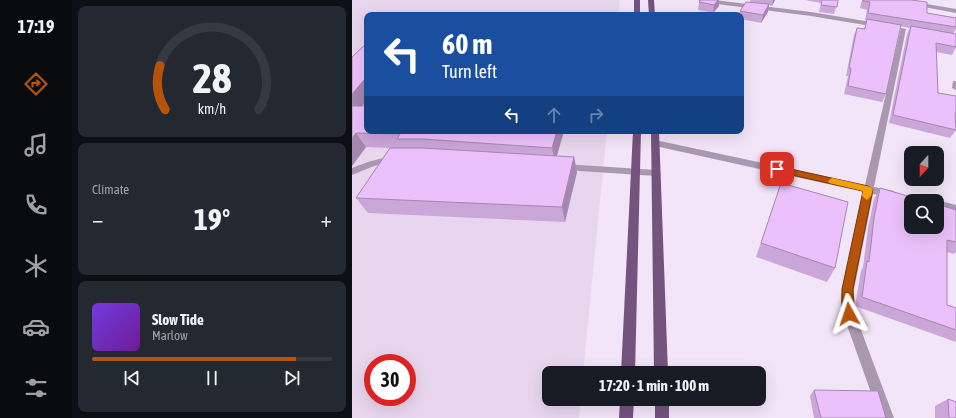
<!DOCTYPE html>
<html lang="en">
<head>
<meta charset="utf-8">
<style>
	body { margin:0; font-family:"Asap Condensed",sans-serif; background:#242831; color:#f1f3f6; height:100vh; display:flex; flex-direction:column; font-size:15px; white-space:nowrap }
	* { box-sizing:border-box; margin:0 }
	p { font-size:13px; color:#9ea1a6 }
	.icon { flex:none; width:22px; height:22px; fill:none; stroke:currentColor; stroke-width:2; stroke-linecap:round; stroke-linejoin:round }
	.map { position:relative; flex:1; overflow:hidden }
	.sheet { display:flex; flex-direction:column; gap:6px; padding:6px; background:#0d0f14; width:280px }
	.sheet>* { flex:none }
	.hud { position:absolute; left:12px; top:12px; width:380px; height:122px; border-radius:8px; box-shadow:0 4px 16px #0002; background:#1a4fa0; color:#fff; overflow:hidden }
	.needle { width:26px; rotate:201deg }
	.controls { position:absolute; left:552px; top:146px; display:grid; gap:8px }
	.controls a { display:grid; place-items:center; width:40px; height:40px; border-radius:8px; background:#171b24; box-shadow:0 4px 16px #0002; font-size:20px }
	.speed { position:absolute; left:12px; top:354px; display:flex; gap:8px; font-size:20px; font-weight:700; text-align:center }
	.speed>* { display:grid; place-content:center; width:52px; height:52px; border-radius:50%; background:#171b24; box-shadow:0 4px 16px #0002; line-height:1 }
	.speed .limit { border:6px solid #d22; background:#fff; color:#111 }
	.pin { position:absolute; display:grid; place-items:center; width:34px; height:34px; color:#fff; margin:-17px; border-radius:8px; box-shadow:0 2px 6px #0006 }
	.me { position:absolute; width:44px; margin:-22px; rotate:355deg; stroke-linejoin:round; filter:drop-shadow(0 0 3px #0008) }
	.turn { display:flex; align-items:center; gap:14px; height:84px; padding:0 12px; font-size:18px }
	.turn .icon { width:52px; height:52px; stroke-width:2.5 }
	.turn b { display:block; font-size:28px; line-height:34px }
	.lanes { display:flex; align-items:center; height:38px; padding:0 12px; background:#0003; justify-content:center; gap:20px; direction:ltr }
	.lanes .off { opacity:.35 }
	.big { font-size:30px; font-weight:700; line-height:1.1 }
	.sheet .card { flex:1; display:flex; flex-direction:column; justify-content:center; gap:6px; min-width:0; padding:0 14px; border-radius:8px; background:#242831 }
	.sheet .dial { align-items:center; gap:0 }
	.dial svg { height:104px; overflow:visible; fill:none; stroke:#363941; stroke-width:7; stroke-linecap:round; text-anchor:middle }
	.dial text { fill:#f1f3f6; stroke:none }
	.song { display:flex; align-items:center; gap:12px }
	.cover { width:48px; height:48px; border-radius:6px; background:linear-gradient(135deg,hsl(260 70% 55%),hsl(280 70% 35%)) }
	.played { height:4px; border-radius:2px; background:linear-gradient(90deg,#b45309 85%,#363941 85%) }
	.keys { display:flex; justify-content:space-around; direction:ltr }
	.heat { display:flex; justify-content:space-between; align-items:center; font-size:22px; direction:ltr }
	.trip { position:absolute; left:190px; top:366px; width:224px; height:40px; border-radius:8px; background:#171b24; box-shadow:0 4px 16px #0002; font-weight:700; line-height:40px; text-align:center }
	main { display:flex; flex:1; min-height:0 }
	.tab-bar { display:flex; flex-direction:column; width:72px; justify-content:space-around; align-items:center; background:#090b0e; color:#9ea1a6 }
	.tab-bar .icon { width:28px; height:28px }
	.tab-bar .current { color:#b45309 }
	.tab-bar b { font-size:18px; color:#f1f3f6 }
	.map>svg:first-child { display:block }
	.built { fill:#e8d6ef; fill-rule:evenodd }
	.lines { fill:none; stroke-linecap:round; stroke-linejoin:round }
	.minor { fill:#aa98b1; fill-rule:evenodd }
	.primary { fill:#74537f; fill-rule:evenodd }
	.wall { fill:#cba6d8 }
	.shaded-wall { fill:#a587b0 }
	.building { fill:#ecc1fb; stroke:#a587b0 }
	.route { fill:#b45309; stroke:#753606 }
	.slow { fill:#f59e0b }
</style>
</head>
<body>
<main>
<nav class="tab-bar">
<b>17:19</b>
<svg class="icon current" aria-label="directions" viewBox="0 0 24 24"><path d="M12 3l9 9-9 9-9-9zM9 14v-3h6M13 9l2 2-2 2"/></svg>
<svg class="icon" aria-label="music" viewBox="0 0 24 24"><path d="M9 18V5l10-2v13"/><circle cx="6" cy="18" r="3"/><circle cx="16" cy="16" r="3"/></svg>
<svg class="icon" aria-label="phone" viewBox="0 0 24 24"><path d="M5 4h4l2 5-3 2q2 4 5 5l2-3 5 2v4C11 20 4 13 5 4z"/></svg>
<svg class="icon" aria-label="climate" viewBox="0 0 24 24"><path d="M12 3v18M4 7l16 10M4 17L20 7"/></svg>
<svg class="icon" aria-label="car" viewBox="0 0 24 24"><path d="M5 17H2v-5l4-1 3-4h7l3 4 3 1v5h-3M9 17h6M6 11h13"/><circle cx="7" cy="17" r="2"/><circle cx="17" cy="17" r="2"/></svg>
<svg class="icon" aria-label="filters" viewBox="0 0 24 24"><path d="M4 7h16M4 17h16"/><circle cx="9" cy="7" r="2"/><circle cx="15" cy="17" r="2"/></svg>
</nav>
<section class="sheet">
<div class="card dial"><svg viewBox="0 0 100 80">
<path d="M14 69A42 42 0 1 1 86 69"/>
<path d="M14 69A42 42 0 0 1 10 35" stroke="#b45309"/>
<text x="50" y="56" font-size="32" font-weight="700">28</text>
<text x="50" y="72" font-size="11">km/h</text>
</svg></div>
<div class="card"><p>Climate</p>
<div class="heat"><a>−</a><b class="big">19°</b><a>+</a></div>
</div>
<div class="card">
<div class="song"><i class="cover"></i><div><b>Slow Tide</b><p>Marlow</p></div></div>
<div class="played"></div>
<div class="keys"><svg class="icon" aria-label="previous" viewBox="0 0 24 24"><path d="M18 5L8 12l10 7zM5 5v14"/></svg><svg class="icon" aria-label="pause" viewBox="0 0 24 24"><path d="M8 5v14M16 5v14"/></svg><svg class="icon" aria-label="next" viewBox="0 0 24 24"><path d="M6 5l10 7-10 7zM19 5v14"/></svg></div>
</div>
</section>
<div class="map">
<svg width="604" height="418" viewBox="0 0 604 418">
	<rect width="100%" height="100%" fill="#f3e5f8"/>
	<path class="built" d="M0,0H268L266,15H15V131H255L231,373H197V399H229L227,418H0ZM21,363H55V397H21Z"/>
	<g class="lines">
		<path class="minor" d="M346,0H363L459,12L525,23L528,25L525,27L459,16L349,2Z
			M563,2L604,9V13L561,5V3Z
			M549,28L554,29L522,187L542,191L544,194L539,198L521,194L502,289L501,302L503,314L542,418H528L491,314L489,302L490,289L512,192L303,146L299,143L303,140L513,185Z
			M601,81H604V90L600,88Z
			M42,155L45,156L46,158L45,160L22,166L0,175V168L16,162Z
			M212,164L304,170L309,173L304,176L212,170L207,167Z
			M585,200L604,205V213L585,208V201H583Z"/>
		<path class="primary" d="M282,0H288V15H282Z
			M296,0H302L303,15H297Z
			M281,131H289L283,373H269Z
			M299,131H307L316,373H302Z
			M268,399H282L281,418H267Z
			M303,399H317V418H303Z"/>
	</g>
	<path class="wall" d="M349,0H367V6L361,13L346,10L347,2Z
		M398,0H423L420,6L417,5L416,12L409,23L389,19V15H387L388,11L398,2Z
		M453,0H486L482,14L467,12L469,3Z
		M510,0H559L575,13L604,18V29L601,34L604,47L600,55L584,52L586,93L604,96V130L598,138L537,123L555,34L558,28L548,26L534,94L530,102L492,94L496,76H494L502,35L505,28L512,29L515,20H513L515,10L508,8Z
		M15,43V100L10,106L15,131H212L205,156L222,157L225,172L213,222L16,213L4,198L38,148L14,147L0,166V57Z
		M429,183L483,268L475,282L404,257Z
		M528,188L604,210V252L602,254L595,252V305L604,308V342L503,306L509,271L511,267L516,228L522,199Z
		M462,390L534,418H462L458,396Z
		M596,399L604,418H583V406Z"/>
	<path class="shaded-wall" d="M366,0H367V6L361,13L362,5Z
		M421,0H423L420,6Z
		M417,4L416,12L409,23L411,15Z
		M12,80L15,84V100L0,119V94Z
		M205,131H212L203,162L200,148Z
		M4,133L14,147L0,166V138Z
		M222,157L225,172L213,222L210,207Z"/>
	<path class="building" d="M349,0H366L362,5L347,2Z
		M470,0H486L485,7L469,5Z
		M511,0H559L575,2V13L604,18V27L516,13L518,2L511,1Z
		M394,2L417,4L411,15L388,11Z
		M515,19L549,25L534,94L496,86L499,68H497L505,28L513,29Z
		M559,26L604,34V47L584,43L586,93L604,96V113H603L604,130L541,115Z
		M15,43V80H12L0,94V57Z
		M0,106H15V131H205L200,148L71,139H45L48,134L4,133L0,138Z
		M38,148H71L222,157L210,207L4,198Z
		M429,183L496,202L483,268L409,243Z
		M528,188L573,201H559V227H585V204L604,210V242L595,240V305L604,308V330L510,297L515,261L517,262L522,218Z
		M462,390L526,391L534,418H469Z
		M596,399L604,402V418H597Z"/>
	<path class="route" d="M425,166L516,186L521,189L501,289C501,297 504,312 501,318L497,320L493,318C489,309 490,299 490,289L511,191L422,171L421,169Z"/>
	<path class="slow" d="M480,178L519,187L521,189L519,196L515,200L510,196L511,191L477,183L476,181Z"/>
</svg>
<div class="controls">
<a><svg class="needle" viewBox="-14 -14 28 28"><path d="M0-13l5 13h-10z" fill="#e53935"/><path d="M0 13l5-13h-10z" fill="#9ea1a6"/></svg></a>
<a><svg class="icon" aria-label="search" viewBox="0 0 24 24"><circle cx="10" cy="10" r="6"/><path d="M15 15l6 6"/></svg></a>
</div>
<div class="speed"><div class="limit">30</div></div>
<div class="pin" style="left:425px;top:169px;background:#d93025"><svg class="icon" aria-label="arrive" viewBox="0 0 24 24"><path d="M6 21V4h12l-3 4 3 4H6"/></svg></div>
<svg class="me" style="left:497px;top:314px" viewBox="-20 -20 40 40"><path d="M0-17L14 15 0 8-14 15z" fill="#b45309" stroke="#fff" stroke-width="4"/></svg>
<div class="trip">17:20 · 1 min · 100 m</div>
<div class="hud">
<div class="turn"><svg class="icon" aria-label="left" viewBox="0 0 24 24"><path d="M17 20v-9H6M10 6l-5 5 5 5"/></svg><div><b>60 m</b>Turn left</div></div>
<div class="lanes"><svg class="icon" aria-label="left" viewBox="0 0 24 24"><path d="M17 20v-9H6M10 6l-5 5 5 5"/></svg><svg class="icon off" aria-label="ahead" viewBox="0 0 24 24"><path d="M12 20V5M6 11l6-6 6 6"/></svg><svg class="icon off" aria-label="right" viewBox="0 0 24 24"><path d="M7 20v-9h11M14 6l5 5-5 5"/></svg></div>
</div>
</div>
</main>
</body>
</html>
